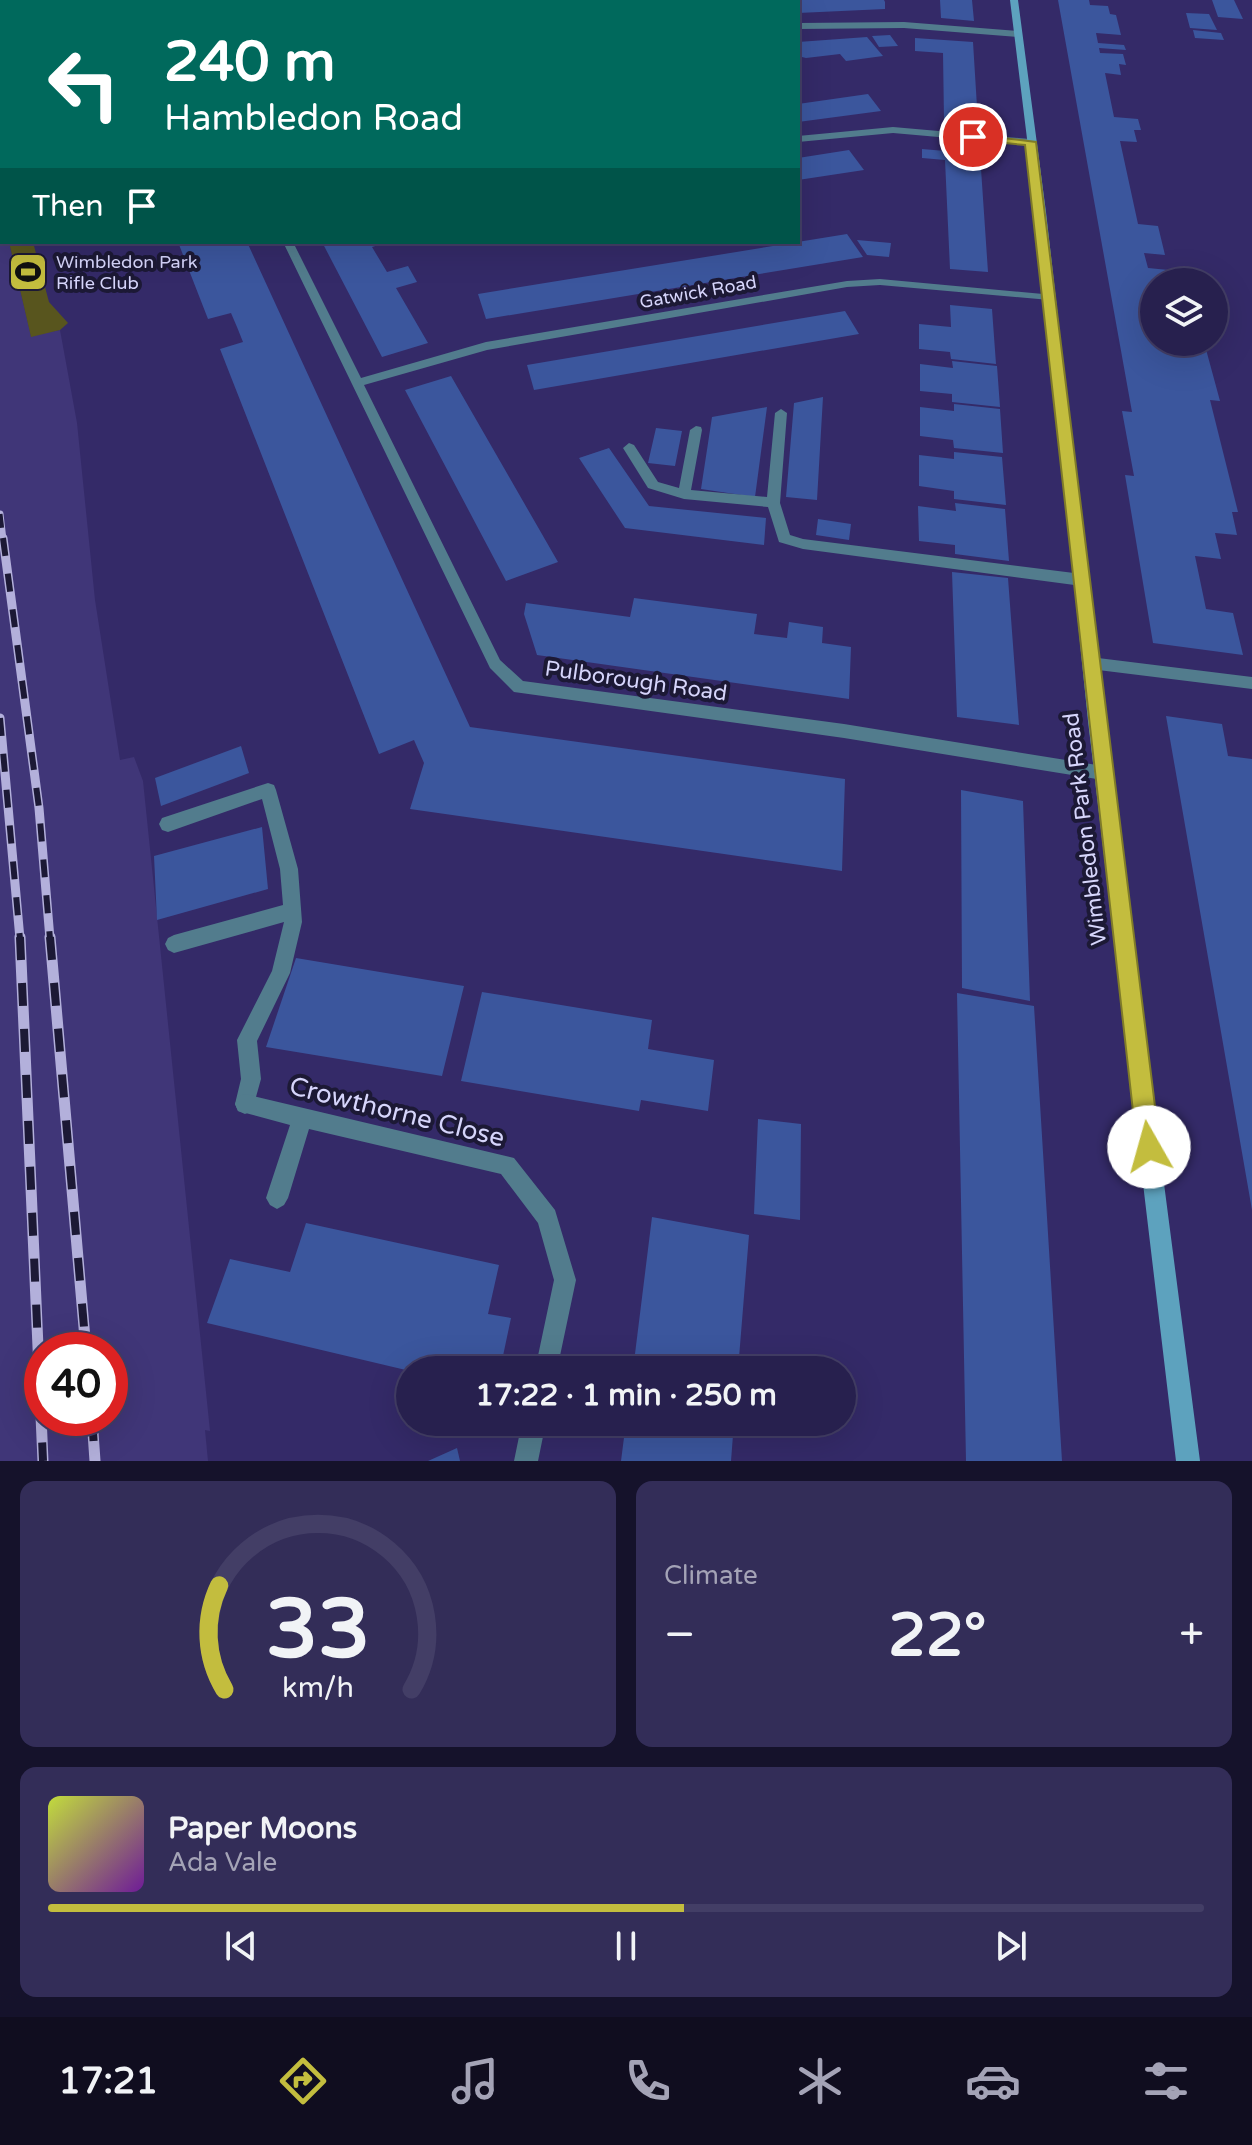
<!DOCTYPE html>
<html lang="en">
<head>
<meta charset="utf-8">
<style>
	body { margin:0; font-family:"Varela Round",sans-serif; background:#332d58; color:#f1f3f6; height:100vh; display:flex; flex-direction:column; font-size:30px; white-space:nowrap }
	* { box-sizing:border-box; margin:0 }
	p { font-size:26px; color:#a4a3b6 }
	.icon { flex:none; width:44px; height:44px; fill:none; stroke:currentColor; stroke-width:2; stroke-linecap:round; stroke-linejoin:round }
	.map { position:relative; height:1461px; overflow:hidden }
	.details { display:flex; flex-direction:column; gap:20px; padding:20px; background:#15122b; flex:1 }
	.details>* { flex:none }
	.banner { position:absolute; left:0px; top:0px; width:800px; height:244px; box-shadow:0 8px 32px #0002,0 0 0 2px #433e66; background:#00695c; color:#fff; overflow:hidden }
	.buttons { position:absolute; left:1140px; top:268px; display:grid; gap:16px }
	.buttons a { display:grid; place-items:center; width:88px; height:88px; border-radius:50%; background:#27204e; box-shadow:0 8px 32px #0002,0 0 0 2px #433e66; font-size:40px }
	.speed { position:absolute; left:24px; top:1332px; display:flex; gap:16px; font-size:40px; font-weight:700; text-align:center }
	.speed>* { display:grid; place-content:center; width:104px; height:104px; border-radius:50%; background:#27204e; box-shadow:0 8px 32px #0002,0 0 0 2px #433e66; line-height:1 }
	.speed .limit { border:12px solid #d22; background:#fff; color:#111 }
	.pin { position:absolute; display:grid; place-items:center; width:68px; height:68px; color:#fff; margin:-34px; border:4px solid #fff; border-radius:50%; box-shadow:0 2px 8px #0007 }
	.me { position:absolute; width:88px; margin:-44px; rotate:353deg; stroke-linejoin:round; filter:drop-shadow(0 0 6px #0008) }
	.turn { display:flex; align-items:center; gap:28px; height:168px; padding:0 32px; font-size:36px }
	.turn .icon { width:104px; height:104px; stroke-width:2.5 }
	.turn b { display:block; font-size:56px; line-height:68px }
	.then { display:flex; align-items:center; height:76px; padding:0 32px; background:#0003; gap:16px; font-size:30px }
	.big { font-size:60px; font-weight:800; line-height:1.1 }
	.details .widget { flex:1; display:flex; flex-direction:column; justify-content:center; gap:12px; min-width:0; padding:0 28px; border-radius:16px; background:#332d58 }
	.details .dial { align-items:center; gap:0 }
	.dial svg { height:208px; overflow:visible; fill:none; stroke:#433e66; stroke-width:7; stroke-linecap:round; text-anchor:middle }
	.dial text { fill:#f1f3f6; stroke:none }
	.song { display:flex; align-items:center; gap:24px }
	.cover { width:96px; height:96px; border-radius:12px; background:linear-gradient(135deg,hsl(70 70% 55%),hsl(280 70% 35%)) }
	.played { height:8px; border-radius:4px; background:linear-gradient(90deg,#c3bd3e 55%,#433e66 55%) }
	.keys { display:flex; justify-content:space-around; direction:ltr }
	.heat { display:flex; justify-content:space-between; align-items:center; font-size:44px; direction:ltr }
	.details .tiles { flex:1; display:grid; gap:20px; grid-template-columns:1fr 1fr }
	.widget:last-child { grid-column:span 2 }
	.trip { position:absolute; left:396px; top:1356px; width:460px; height:80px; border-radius:40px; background:#27204e; box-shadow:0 8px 32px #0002,0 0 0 2px #433e66; font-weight:800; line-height:80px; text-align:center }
	.tabs { display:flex; height:128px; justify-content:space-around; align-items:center; background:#100d1f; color:#a4a3b6 }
	.tabs .icon { width:56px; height:56px }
	.tabs .on { color:#c3bd3e }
	.tabs b { font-size:36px; color:#f1f3f6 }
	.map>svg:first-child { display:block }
	.built { fill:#403678; fill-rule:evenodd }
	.green { fill:#58551e }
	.building { fill:#3b569d }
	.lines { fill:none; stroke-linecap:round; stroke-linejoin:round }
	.lane { fill:#527c8d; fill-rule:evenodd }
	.street { fill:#527c8d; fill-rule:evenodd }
	.secondary { fill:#5da2be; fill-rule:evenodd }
	.rail-far2-casing { stroke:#b3b0db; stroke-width:7 }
	.rail-far1-casing { stroke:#b3b0db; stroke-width:9 }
	.rail-casing { stroke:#b3b0db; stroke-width:11 }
	.rail-far2 { stroke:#1c1935; stroke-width:5; stroke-dasharray:14; stroke-linecap:butt }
	.rail-far1 { stroke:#1c1935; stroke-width:6; stroke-dasharray:18; stroke-linecap:butt }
	.rail { stroke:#1c1935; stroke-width:8; stroke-dasharray:23; stroke-linecap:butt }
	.route { fill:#c3bd3e; stroke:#7f7b28; stroke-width:2 }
	.labels { text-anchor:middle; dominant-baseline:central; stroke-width:8; stroke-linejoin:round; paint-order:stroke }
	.far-poi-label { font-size:18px; fill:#d6d5fb; stroke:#1c1935; text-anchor:start }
	.far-street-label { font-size:18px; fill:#d6d5fb; stroke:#1c1935 }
	.street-label { font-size:22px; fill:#d6d5fb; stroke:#1c1935 }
	.near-street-label { font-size:26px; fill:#d6d5fb; stroke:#1c1935 }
</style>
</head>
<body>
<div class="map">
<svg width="1252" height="1461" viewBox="0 0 1252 1461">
	<rect width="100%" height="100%" fill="#342a68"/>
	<path class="built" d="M0,205L2,242H9L31,336L60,330L77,423L95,600L120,760L134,757L143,781L210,1431L205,1430L208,1461H0ZM42,1350H110V1418H42Z"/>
	<path class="green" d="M9,242H33L49,302L68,323L60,330L31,337Z"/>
	<path class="building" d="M798,0H884L885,2V9L798,13Z
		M940,0H972L974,21L941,18Z
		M1058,0H1089L1090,5L1108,6L1110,14L1116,15L1121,35L1096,33L1098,43L1124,45L1126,50L1099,48L1100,53L1123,54L1126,65L1119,64L1121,75L1105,73L1114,117L1138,119L1141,130H1134L1137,142L1120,141L1138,224L1158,226L1165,255L1144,253L1148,268L1179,271L1182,282H1154V342H1204L1220,401L1210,400L1238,512H1232L1237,535L1215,533L1221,559L1195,556L1206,609L1233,613L1243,655L1153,643L1125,475L1134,476L1122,411L1132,412Z
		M1212,0H1234L1243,19L1218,17Z
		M1186,13L1209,14L1217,30L1190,28Z
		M1193,30L1221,33L1224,40L1195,38Z
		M890,35L898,46L879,47L872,36Z
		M867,37L883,56L846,61L840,54L806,58L798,56V42Z
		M915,38L973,42L978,123L944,120L943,53L915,51Z
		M868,94L881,111L798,122V104Z
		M922,149L980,154L988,272L950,269L945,160L922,158Z
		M849,150L864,170L798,180V158Z
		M847,234L863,257L486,319L478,294Z
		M857,240L891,243L889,257L867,255Z
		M178,242H247L470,727L845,779L842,871L410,809L424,763L414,740L379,754L220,349L243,342L237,327L231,313L208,319Z
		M322,242H388L372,247L387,272L408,266L417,282L396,288L428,343L382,357Z
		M950,305L992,309L996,364L951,359L950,352L919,349V324L951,327Z
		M845,311L859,334L534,390L527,365Z
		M952,361L997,366L1000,407L952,402V394L920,391V364L953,368Z
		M451,376L512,482L558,562L506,581L405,390Z
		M823,397L817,500L786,497L794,403Z
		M954,404L1000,409L1003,453L954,448L953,440L920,436V407L954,411Z
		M767,407L755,497L701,489L712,417Z
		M656,428L682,431L675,466L648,463Z
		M609,448L649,506L766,518L764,545L625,528L579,458Z
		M954,452L1002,457L1006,505L954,499V491L919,486V455L954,459Z
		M955,503L1005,509L1009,561L955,554V545L919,541L918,506L956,511Z
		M818,519L851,524L849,540L816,535Z
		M952,572L1008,578L1019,725L957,717Z
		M634,598L757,614L754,634L787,638L789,622L823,627L822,643L851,647L849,699L537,655L524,614L526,603L630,617Z
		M1166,716L1222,724L1228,756L1252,759V1210Z
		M241,746L249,773L161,806L155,778Z
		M961,790L1023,801L1030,1001L962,988Z
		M262,827L268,889L157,920L154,856Z
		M296,958L464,986L442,1076L266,1047Z
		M482,992L652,1020L648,1049L714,1060L708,1111L641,1100L639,1111L461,1081Z
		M957,993L1034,1006L1062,1461H966Z
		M758,1119L801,1124L800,1220L754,1214Z
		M652,1217L749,1235L738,1370H633Z
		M306,1223L499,1265L488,1314L511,1318L500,1370L410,1371L207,1323L230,1259L290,1272Z
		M626,1422H734L731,1461H621Z
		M457,1448L460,1461H428Z"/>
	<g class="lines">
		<path class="lane" d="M2,93V99L0,100V94Z
			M781,409L787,413L780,503L790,535L803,539L1082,574L1087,576L1089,580L1087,584L1082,586L803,549L779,542L768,507L684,499L648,488L623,448L629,443L634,445L658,482L679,488L690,430L696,426L701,427L702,430L691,490L767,497L775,413Z
			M268,783L274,785L276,790L298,869L302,922L290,973L257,1041L261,1079L252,1111L245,1114L238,1111L235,1104L241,1079L237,1040L272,971L284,922L174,953L168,950L165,944L168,938L174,935L283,905L280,869L262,799L168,832L162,830L159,824L162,818Z"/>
		<path class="street" d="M157,0H165L166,2H158Z
			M904,22L1018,31L1022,34L1018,37L904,28L798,29V23Z
			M0,33H2V39H0Z
			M893,127L1030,139L1035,142L1030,145L893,133L798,142V136Z
			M283,242H293L361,378L486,342L847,281L880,279L1054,295L1056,297L1050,300L880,285L847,287L487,350L364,385L500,660L523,681L844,724L1103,766L1109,768L1111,773L1109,778L1103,780L844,738L514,692L490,668Z
			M1090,657L1252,677V689L1090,669L1085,667L1082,663L1085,659Z
			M245,1094L514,1158L555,1210L576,1280L557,1370H535L554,1280L538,1223L501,1174L309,1129L288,1198L284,1205L277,1209L270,1205L266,1198L290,1125L238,1111L235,1104L238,1097Z
			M522,1422H546L538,1461H514Z"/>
		<path class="secondary" d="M1010,0H1018L1046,212L1104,721L1200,1461H1176L1088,721L1036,212Z"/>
		<defs>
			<path id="rail-far2" d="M0,514L3,540"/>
			<path id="rail-far1" d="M3,538L39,808L50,939
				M0,718L20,939"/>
			<path id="rail" d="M20,937L43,1461
				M50,937L86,1350
				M92,1418L95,1461"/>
		</defs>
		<use href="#rail-far2" class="rail-far2-casing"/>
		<use href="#rail-far1" class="rail-far1-casing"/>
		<use href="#rail" class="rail-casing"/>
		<use href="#rail-far2" class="rail-far2"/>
		<use href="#rail-far1" class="rail-far1"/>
		<use href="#rail" class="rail"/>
	</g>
	<path class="route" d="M969,134L1036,142L1160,1147L1157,1155L1149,1159L1141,1155L1137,1147L1025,145L973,140Z"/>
	<defs>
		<symbol id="stadium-square" viewBox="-11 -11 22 22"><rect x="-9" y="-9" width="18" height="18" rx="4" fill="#c3bd3e" stroke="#1c1935"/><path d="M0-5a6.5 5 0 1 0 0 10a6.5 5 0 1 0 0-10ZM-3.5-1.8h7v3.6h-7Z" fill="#111"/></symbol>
	</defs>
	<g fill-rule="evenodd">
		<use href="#stadium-square" x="6" y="250" width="44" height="44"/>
	</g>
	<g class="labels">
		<g class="far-poi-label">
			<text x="56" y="262">Wimbledon Park<tspan x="56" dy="21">Rifle Club</tspan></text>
		</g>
		<g class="far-street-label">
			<text transform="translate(698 292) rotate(-10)">Gatwick Road</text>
		</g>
		<g class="street-label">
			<text transform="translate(636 681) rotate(8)">Pulborough Road</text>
			<text transform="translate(1085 829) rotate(-97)">Wimbledon Park Road</text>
		</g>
		<g class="near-street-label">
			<text transform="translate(397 1112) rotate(14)">Crowthorne Close</text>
		</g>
	</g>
</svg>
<div class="buttons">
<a><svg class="icon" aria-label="layers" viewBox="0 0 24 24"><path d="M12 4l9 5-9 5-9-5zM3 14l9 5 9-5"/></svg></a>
</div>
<div class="speed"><div class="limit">40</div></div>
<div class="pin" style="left:973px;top:137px;background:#d93025"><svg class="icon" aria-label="arrive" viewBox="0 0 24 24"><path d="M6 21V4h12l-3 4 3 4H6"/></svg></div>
<svg class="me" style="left:1149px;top:1147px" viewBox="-20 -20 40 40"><circle r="19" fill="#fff"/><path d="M0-13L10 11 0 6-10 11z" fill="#c3bd3e"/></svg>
<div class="trip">17:22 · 1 min · 250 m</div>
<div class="banner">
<div class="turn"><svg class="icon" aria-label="left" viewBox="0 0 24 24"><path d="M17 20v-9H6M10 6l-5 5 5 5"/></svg><div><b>240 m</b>Hambledon Road</div></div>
<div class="then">Then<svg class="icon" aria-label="arrive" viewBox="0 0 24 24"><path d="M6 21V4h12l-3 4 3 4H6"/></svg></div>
</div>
</div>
<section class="details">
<div class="tiles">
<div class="widget dial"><svg viewBox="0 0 100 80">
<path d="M14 69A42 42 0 1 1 86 69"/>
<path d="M14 69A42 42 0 0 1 12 29" stroke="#c3bd3e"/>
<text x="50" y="56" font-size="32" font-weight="700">33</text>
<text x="50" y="72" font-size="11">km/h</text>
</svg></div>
<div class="widget"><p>Climate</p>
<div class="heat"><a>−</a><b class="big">22°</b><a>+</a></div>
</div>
<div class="widget">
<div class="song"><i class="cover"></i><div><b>Paper Moons</b><p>Ada Vale</p></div></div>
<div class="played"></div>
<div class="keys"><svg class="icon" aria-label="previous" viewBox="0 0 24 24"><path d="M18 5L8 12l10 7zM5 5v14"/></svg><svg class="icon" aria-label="pause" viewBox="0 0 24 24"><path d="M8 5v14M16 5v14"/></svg><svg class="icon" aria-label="next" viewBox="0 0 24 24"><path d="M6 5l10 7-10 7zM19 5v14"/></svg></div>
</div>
</div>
</section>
<nav class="tabs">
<b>17:21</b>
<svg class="icon on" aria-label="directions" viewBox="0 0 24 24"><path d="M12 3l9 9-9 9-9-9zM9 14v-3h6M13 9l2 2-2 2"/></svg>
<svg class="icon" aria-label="music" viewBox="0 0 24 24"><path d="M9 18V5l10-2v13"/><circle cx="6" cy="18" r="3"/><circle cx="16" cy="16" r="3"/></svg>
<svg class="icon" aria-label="phone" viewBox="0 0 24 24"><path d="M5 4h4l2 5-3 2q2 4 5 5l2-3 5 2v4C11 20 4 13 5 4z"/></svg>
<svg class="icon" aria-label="climate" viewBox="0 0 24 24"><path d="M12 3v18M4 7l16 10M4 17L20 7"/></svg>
<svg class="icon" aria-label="car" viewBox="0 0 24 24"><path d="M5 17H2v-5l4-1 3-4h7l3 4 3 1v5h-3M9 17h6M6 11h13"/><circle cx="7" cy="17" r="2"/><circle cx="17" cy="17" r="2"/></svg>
<svg class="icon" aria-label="filters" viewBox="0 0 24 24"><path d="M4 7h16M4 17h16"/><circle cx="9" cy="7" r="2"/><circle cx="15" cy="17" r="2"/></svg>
</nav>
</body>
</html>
